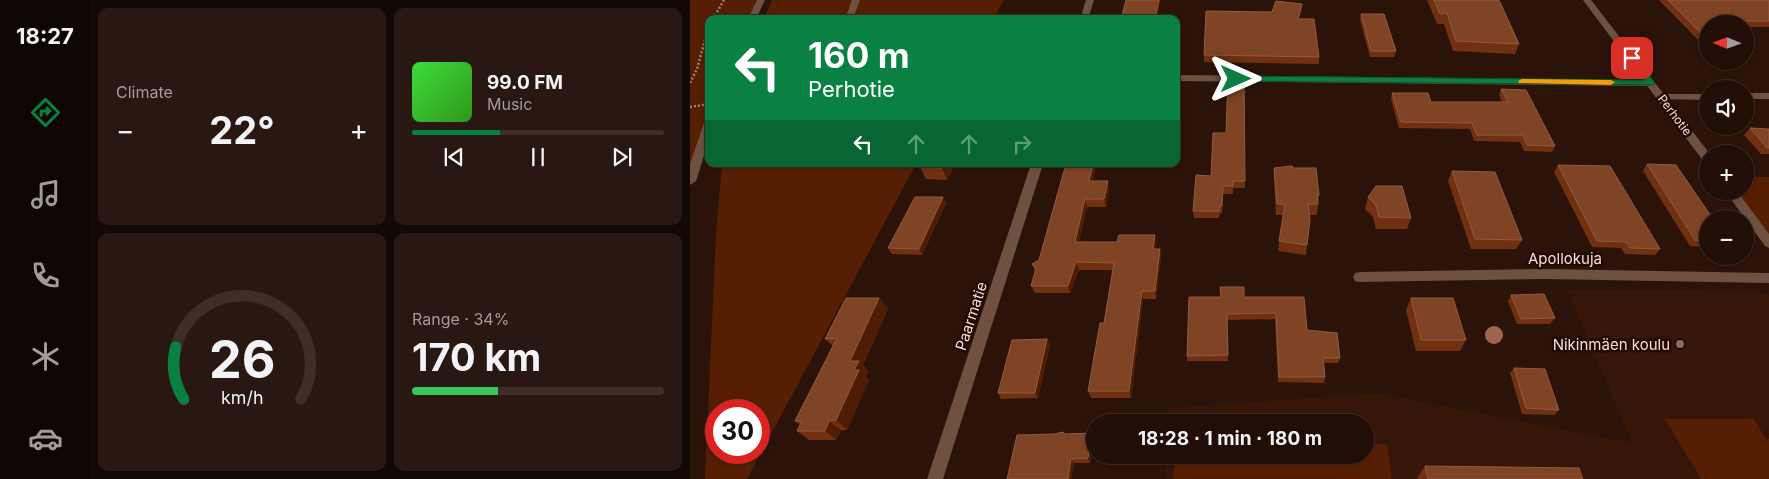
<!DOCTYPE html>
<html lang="en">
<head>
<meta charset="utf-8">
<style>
	body { margin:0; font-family:Inter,sans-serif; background:#291711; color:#f1f3f6; height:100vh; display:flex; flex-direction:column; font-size:19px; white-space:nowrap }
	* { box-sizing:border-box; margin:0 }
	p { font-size:16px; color:#a29c9b }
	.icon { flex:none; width:28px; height:28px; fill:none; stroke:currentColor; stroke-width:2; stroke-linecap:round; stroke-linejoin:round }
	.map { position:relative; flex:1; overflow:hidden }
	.sheet { display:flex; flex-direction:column; gap:8px; padding:8px; background:#120804; width:600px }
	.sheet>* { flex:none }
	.banner { position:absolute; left:15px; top:15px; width:475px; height:152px; border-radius:10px; box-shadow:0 1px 4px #0004,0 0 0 1px #3e2e28; background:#0b8043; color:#fff; overflow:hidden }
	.needle { width:32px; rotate:271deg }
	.fabs { position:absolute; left:1009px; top:15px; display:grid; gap:10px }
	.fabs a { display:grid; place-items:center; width:55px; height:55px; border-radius:50%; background:#210e07; box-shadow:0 1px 4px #0004,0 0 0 1px #3e2e28; font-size:25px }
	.speed { position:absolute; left:15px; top:399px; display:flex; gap:10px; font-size:25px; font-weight:700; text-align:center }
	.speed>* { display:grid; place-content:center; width:65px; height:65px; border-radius:50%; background:#210e07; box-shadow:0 1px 4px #0004,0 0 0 1px #3e2e28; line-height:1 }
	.speed .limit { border:8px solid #d22; background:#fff; color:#111 }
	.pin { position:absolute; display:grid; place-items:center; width:42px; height:42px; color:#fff; margin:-21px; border-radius:10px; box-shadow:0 2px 8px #0006 }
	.me { position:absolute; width:55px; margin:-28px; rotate:90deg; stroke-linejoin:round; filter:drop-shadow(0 0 4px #0008) }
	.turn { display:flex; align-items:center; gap:18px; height:105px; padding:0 20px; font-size:22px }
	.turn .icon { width:65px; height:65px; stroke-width:2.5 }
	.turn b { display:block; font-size:35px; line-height:42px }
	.lanes { display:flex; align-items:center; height:48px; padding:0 20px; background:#0003; justify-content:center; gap:25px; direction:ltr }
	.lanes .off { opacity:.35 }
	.big { font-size:38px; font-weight:700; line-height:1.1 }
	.sheet .card { flex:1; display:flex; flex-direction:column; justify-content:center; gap:8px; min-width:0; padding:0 18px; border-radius:10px; background:#291711 }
	.sheet .dial { align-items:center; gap:0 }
	.dial svg { height:130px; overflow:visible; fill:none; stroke:#3e2e28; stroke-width:7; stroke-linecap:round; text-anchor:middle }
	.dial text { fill:#f1f3f6; stroke:none }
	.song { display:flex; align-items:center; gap:15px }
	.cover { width:60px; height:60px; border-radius:8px; background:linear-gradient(135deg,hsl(120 70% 55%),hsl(110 70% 35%)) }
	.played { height:5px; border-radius:2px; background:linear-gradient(90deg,#0b8043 35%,#3e2e28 35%) }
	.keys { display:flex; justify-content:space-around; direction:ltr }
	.heat { display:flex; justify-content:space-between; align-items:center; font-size:28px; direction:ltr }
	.charge { height:8px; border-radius:4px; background:linear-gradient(90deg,#34c759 34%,#3e2e28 0) }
	.sheet .tiles { flex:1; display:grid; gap:8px; grid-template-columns:repeat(2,1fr) }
	.trip { position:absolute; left:396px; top:414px; width:288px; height:50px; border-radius:25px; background:#210e07; box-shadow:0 1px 4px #0004,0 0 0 1px #3e2e28; font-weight:700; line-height:50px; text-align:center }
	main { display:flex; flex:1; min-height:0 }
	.menu { display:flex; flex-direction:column; width:90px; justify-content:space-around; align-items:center; background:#0d0603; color:#a29c9b }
	.menu .icon { width:35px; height:35px }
	.menu .selected { color:#0b8043 }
	.menu b { font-size:22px; color:#f1f3f6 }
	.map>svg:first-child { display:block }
	.built { fill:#351609 }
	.green { fill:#561e03; fill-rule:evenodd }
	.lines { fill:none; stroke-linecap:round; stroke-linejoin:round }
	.path { stroke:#978178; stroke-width:2.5; stroke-dasharray:2 2; stroke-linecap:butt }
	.service { fill:#6e5140; fill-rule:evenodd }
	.minor { fill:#6e5140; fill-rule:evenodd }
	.tertiary { fill:#6e5140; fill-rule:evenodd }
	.tree { fill:#9e664e }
	.wall { fill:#71300f }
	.shaded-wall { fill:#4f1d04 }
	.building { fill:#7f4325; stroke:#915b41 }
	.route { fill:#0b8043; stroke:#07532c }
	.slow { fill:#f59e0b }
	.education-dot { fill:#8d6e63; stroke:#220a03; stroke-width:2 }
	.labels { text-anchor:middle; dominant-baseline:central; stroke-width:5; stroke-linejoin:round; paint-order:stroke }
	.far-street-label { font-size:12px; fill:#f2dfd8; stroke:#220a03 }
	.street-label { font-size:15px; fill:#f2dfd8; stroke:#220a03 }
	.poi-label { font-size:15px; fill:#f2dfd8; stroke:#220a03; text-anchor:end }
</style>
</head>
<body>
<main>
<nav class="menu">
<b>18:27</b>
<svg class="icon selected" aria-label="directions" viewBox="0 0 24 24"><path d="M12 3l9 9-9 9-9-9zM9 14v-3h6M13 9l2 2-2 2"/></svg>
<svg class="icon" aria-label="music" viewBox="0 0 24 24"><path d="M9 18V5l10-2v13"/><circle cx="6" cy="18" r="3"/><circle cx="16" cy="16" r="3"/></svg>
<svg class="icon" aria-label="phone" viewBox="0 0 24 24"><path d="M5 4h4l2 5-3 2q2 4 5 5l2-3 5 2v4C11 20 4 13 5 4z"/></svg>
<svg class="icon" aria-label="climate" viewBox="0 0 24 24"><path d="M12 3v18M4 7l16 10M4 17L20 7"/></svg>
<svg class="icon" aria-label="car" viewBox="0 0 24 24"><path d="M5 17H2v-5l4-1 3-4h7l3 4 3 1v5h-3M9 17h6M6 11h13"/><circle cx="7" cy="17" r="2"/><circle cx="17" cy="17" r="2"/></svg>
</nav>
<section class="sheet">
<div class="tiles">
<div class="card"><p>Climate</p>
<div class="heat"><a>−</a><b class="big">22°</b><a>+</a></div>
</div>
<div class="card">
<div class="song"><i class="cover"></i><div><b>99.0 FM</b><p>Music</p></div></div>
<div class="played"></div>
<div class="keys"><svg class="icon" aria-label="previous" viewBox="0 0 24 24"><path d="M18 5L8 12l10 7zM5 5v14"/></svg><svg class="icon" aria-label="pause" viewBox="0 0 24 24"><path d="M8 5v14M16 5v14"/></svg><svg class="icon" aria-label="next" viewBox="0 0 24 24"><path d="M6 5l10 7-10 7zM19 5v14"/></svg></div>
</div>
<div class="card dial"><svg viewBox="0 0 100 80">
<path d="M14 69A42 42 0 1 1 86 69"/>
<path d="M14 69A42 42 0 0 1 9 37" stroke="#0b8043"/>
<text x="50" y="56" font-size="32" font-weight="700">26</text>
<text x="50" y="72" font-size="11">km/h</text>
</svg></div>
<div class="card"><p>Range · 34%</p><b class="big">170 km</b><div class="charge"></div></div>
</div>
</section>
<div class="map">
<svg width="1079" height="479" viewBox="0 0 1079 479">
	<rect width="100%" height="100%" fill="#2c1309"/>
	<path class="built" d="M877,289L1063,291L1079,295V479H475L477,455H675V422H478L479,408L687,393L942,443Z"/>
	<path class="green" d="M0,0H71L62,19H19V123L0,181Z
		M82,0H314L303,19H74Z
		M32,164H226L57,479H15L26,234ZM26,410H69V452H26Z
		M1055,177H1079V241L1044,191H1055Z
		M975,419H1064L1076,439H1079V479H1011Z
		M675,442L697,445L702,479H483L485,455H675Z"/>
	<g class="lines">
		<path class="path" d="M23,19L34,0
			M0,83L7,69L19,25
			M0,107L19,104"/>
		<path class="service" d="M162,0H170L163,19H155Z"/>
		<path class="minor" d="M396,0H404L398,19H390Z
			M486,75L960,80L965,83L960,86L486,81Z
			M1055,93H1079V99H1055Z
			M971,94H1018V100L967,99L966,97Z
			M341,164H353L253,479H237Z
			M855,269L1079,273V283L855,279L670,282L665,281L663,277L665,273L670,272Z"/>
		<path class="tertiary" d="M67,0H75L66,19H58Z
			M893,0H901L1020,154H1018V163L1014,162Z
			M19,120V140L6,181L0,185V164L14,123Z
			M1035,191H1047L1079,234V248L1075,246Z"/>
	</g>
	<circle class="tree" cx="804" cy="335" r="9"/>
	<path class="wall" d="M737,0H809L829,44L825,54L763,51L754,24H747Z
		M969,0H1079V27H1055V24H1018V39H1007Z
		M612,10L609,19L629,57V64L514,62V55L582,12Z
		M671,14L706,51L704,57H680L670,20Z
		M811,89L865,146L862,152L834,151L830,142L784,141L780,129L709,128L701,99L702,93L741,102H812L809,95Z
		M1060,128L1079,129V154H1071L1054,135Z
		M265,164L257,180L236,179L230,167Z
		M957,164L1018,219V247L1000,246L953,171Z
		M868,165L970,249L965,255L935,254L931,248L902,247L864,172Z
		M584,168L629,195L627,215H619L617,245L616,255L588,251L593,215H586L584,179Z
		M762,171L832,240L826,249H781L758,181Z
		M521,176L555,181V188H543V194H533L532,213H530L529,218H504L503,211Z
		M403,181L419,189L416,207H397L389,242L466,243L465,249H470L471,256L466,299H453L441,398H401L398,391L414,323L423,270H389L380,293H345L341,286L345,272L342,264L349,260Z
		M253,197L256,203L232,255L202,254L198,248Z
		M678,197L721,218L717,229H686L683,217L675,209Z
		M821,295L865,318L860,324H827L818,301Z
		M554,297L617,330L650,358L648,363H634L635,377L634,383L588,382L585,319L537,320L538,361H497V356Z
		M189,298L198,309L173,365L178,371L176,377L179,380L157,430H151L146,440H119L107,431L110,425L105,421L143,346L135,339Z
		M721,298L776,340L770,351H726L716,310Z
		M357,339L360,345L348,398L311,399L308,393Z
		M824,368L869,410L864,415L832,414L820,373Z
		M375,434L404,438L400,463H384L381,479H317Z
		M735,466L893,479H728L727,478Z"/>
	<path class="shaded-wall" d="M468,0H470V3L467,19H465Z
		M612,4V10L607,25L608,19Z
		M254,164H265L257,180L252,168Z
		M403,164H407L401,189L399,181Z
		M418,181L419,189L416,207L414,199Z
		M253,197L256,203L232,255L229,249Z
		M395,199L397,207L387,250L385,242Z
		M465,235L466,243L464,256L463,249Z
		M470,249L471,256L466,299L465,291Z
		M386,262L389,270L380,293L378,286Z
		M452,291L453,299L441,398L439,391Z
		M189,298L198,309L173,365L178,371L176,377L179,380L157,430L146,420L164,370L160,361Z
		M357,339L360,345L348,398L345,393Z
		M139,421L151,430L146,440L135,431Z
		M402,433L404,438L400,463L398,458Z
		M381,459L384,463L381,479H378Z"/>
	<path class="building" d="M436,0H469L465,19H431Z
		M744,0H809L829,44L766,41L757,13L750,14Z
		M978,0H1079V21H1030L1033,24H1018V33H1011Z
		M586,1L612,4L608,19H624L629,57L514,55L516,11L582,12Z
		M671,14H694L706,51H681Z
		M538,76H554L555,181H543V186H533L532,206H529V211H503L506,175L521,176L523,133H536Z
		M811,89L836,90L865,146L837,145L833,135H787L782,123L711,122L702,93H738L741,102H818Z
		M1060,128L1079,129V148H1077Z
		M232,164H254L252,168L230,167Z
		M376,164H403L399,181H418L414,199H395L385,242H427L429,235H465L463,249H470L465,291H452L439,391H398L410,323H414L424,263L386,262L378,286H341L346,268L342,264L349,260L354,242Z
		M957,164L986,165L1023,219H1018V241L1005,240Z
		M868,165L920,166L970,249L940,248L936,242L907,241Z
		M602,166L603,168H626L629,195H627L628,204H618L620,220L617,245L589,241L595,204H587L584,168Z
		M762,171L805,172L832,240L785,239Z
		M686,186H712L721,218L689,217L686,205L678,197Z
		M225,197H253L229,249L198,248Z
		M530,287H554V297H614L617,330L647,333L650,358H633L635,377H589L586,313L537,314L538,355L497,356L499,297H531Z
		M854,294L865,318L831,319L821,295Z
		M156,298H189L160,361H169L164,370H169L146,420L139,421L135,431H107L112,421H105L147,338L135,339Z
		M721,298H763L776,340H731Z
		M357,339L345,393H308L322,340Z
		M824,368L855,369L869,410L836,408Z
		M373,432L375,434L402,433L398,458L381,459L378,479H317L327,435L364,434Z
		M735,466L889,468L893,479H738Z"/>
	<path class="route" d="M939,56H944L965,83L963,85L546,81L542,79L546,76L954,80L937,58Z"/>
	<path class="slow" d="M832,79L921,80L925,82L921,85L829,83L828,81Z"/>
	<circle class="education-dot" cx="990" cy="344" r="5"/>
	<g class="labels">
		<g class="far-street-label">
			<text transform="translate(985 115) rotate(53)">Perhotie</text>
		</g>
		<g class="street-label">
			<text x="875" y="258">Apollokuja</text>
			<text transform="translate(281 316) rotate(-72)">Paarmatie</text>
		</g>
		<g class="poi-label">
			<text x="980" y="344">Nikinmäen koulu</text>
		</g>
	</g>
</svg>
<div class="fabs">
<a><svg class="needle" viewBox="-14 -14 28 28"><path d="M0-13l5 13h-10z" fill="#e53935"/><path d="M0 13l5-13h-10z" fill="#a29c9b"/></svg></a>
<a><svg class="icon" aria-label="sound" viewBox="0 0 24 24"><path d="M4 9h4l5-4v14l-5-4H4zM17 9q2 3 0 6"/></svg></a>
<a>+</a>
<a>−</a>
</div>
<div class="speed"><div class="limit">30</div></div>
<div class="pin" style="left:942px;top:58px;background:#d93025"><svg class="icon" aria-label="arrive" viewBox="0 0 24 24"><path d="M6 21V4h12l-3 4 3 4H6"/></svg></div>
<svg class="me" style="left:546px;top:79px" viewBox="-20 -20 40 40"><path d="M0-17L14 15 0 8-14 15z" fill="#0b8043" stroke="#fff" stroke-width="4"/></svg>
<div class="trip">18:28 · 1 min · 180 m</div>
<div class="banner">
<div class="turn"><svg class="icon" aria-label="left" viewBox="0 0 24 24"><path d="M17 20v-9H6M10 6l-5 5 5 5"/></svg><div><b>160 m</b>Perhotie</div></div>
<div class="lanes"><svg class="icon" aria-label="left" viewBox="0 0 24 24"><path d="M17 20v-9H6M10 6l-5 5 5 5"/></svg><svg class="icon off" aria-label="ahead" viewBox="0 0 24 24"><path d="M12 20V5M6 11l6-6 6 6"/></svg><svg class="icon off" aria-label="ahead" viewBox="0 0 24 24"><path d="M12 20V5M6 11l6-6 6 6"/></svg><svg class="icon off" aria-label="right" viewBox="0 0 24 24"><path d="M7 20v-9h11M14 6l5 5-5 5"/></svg></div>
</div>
</div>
</main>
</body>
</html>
